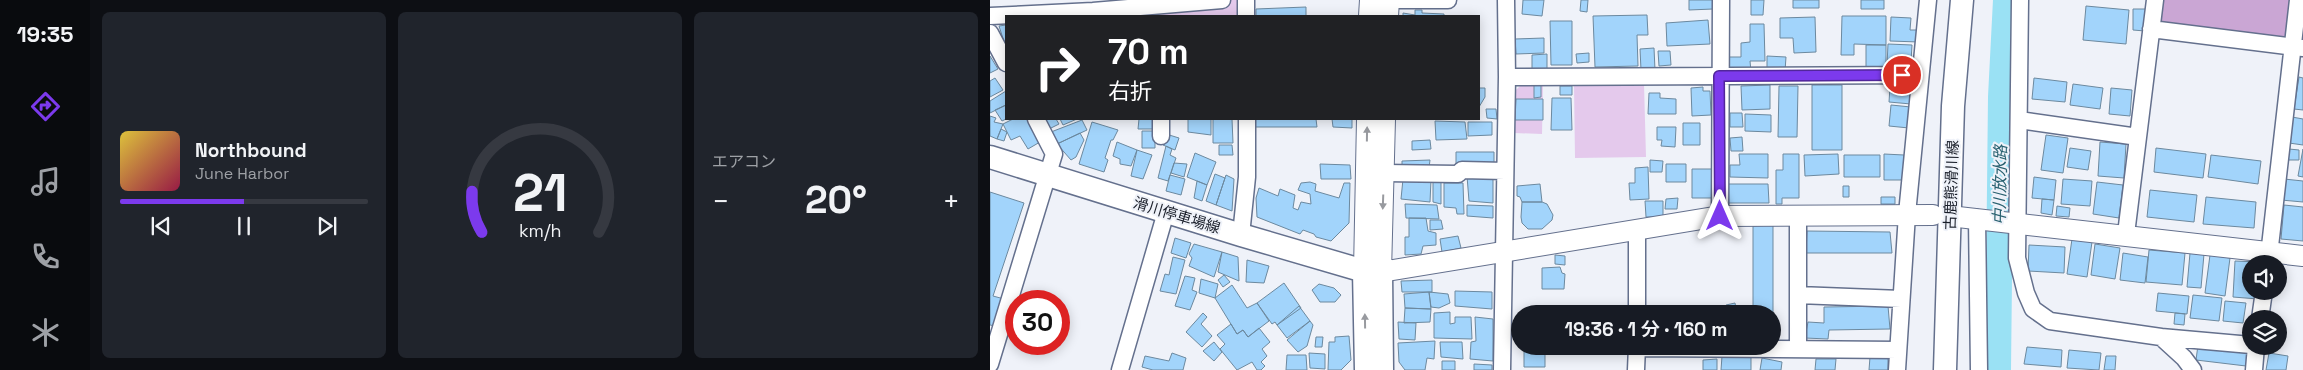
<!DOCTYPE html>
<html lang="ja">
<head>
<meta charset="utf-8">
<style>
	body { margin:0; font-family:"Space Grotesk","Noto Sans JP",sans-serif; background:#20242c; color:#f1f3f6; height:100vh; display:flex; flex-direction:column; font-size:19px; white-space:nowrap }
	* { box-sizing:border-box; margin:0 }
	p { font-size:16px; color:#9ea1a6 }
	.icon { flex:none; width:28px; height:28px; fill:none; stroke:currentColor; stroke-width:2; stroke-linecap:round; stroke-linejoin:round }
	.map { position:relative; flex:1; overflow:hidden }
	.panel { display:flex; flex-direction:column; gap:12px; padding:12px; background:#0d0f14; width:900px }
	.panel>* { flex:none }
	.banner { position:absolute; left:15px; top:15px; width:475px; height:105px; border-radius:0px; box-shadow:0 2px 12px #0003; background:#202124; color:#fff; overflow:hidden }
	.controls { position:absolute; left:1252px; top:255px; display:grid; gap:10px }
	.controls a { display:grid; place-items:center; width:45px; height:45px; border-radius:50%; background:#171b24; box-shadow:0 2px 12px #0003; font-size:25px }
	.speed { position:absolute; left:15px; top:290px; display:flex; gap:10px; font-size:25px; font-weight:700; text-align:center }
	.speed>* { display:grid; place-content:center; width:65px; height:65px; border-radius:50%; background:#171b24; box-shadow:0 2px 12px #0003; line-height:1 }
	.speed .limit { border:8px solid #d22; background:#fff; color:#111 }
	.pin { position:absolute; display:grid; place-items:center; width:42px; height:42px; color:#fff; margin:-21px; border:2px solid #fff; border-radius:50%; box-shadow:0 1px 5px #0007 }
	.me { position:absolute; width:55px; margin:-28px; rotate:0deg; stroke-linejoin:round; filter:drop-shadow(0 0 4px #0008) }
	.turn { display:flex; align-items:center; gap:18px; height:105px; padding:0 20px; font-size:22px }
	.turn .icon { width:65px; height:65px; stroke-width:2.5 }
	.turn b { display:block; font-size:35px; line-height:42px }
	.big { font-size:38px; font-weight:600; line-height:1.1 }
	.panel .card { flex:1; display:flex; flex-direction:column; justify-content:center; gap:8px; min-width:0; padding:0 18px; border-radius:8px; background:#20242c }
	.panel .dial { align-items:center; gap:0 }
	.dial svg { height:130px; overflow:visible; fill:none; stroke:#363941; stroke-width:7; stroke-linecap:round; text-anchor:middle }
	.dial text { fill:#f1f3f6; stroke:none }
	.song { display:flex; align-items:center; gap:15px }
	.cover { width:60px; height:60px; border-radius:8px; background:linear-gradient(135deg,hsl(50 70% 55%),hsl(340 70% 35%)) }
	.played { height:5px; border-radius:2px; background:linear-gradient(90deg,#7c3aed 50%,#363941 50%) }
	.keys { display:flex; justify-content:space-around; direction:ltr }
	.heat { display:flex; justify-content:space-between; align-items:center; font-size:28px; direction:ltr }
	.panel .tiles { flex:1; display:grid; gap:12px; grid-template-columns:repeat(3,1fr) }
	.trip { position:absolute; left:521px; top:305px; width:270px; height:50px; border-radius:25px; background:#171b24; box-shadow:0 2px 12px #0003; font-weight:600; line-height:50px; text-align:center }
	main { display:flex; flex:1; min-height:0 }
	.tabs { display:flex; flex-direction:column; width:90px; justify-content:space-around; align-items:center; background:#090b0e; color:#9ea1a6 }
	.tabs .icon { width:35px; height:35px }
	.tabs .active { color:#7c3aed }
	.tabs b { font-size:22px; color:#f1f3f6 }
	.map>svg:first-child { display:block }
	.green { fill:#e4c9ec }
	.forest { fill:#caa6d4 }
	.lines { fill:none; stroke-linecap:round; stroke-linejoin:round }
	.river { stroke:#9ae1f4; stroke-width:26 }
	.building { fill:#a2d4fb; stroke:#6c899f }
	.minor-casing { stroke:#64708d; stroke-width:19 }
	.tertiary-casing { stroke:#64708d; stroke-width:22 }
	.secondary-casing { stroke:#64708d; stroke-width:25 }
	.minor { stroke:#fff; stroke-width:16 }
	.tertiary { stroke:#fff; stroke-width:20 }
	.secondary { stroke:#fff; stroke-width:22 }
	.oneway { fill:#989a9f }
	.route-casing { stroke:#51269a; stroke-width:12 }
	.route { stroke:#7c3aed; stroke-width:9 }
	.labels { text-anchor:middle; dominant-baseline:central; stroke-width:4; stroke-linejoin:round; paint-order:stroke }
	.street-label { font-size:15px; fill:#191e29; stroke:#eff2f9 }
	.water-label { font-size:16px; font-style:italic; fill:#27606f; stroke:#eff2f9 }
</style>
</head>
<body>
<main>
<nav class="tabs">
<b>19:35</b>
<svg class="icon active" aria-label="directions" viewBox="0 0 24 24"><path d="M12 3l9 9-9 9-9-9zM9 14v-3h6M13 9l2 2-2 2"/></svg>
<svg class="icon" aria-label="music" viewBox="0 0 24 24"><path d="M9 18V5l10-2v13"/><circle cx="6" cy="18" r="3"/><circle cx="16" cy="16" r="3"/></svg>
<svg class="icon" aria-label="phone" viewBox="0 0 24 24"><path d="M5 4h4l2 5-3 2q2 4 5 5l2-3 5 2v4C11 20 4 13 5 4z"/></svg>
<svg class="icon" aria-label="climate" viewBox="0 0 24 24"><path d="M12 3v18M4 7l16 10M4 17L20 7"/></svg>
</nav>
<section class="panel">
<div class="tiles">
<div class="card">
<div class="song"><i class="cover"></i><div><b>Northbound</b><p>June Harbor</p></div></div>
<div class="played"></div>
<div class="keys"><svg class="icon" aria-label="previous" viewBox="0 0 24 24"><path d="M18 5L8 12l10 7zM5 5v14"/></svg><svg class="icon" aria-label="pause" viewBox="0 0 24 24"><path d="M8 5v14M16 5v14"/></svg><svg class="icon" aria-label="next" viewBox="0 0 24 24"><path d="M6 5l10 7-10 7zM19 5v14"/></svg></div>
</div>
<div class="card dial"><svg viewBox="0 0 100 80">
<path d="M14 69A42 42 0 1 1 86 69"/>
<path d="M14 69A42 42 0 0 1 8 44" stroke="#7c3aed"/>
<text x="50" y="56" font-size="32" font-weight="700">21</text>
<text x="50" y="72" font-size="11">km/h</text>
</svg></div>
<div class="card"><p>エアコン</p>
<div class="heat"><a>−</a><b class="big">20°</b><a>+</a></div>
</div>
</div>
</section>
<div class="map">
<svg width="1313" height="370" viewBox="0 0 1313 370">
	<rect width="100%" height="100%" fill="#eff2f9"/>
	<path class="green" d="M232,0H256V16H106Z
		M654,84L656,157L585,158L584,85Z
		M553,85L552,134L524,133L526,90L530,86Z"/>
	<path class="forest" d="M1171,0H1301L1296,40L1167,27Z"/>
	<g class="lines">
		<path class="river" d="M1008,370L1011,97L1016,0"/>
	</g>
	<path class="building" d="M533,0H554L552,16L532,14Z
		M591,0H598L597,12L590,11Z
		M699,0H723V9L699,10Z
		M761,0H774L773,15H761Z
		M803,0H829V8H803Z
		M871,0H894V9H871Z
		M1096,6L1139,10L1136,44L1093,40Z
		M316,7V16H266V9Z
		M1143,9H1156L1155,31L1143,30Z
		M425,10H432V13L454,14V16H413V13L425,15Z
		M657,15L658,35H647L648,66L605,67L603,16Z
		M852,16H896V45L864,44V55H851Z
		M825,17L826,52L804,53L803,38H790V18Z
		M901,17L921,18L920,30H929V42L900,41Z
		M718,20L720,44L677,46L676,23Z
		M560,21H582V65H561Z
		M760,24H774L775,61H760L761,72H739V57H751V43L760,42Z
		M16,25V48L9,26Z
		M554,38V53L526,54L525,39Z
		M898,44L922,45L921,61L909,60V66L897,65Z
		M876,45H896V67H876Z
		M664,48L665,70H651L650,49Z
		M668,51H680L681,65L669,66Z
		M599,53V62L587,63L586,54Z
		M557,54V70L542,69V55Z
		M0,56L8,69L0,73Z
		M777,56L796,57L795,71L777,70Z
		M1309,77L1313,78V110L1304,109Z
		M5,78L13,90L0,97V81Z
		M1044,78L1077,82L1075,102L1042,99Z
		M1083,84L1113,88L1110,109L1080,105Z
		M544,85H551V97L544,98Z
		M780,85V109L752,110L751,86Z
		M822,85H852V150H822Z
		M570,86H582V95H570Z
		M789,86H808L807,137H788Z
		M713,87V91H720L721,115L702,116L701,88Z
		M900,87L923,89L921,104L899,102Z
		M489,88H495V97L489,107Z
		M1121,88L1142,90L1140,116L1119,114Z
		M16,91V105L0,113V101Z
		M659,93H670V98L686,99V114H658Z
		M562,98H581L582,130H561Z
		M526,99H553V120H525Z
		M16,105V119L12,121L5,110Z
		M901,105L921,107L919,128L899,126Z
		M496,109H506L507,119L497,118Z
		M740,113H752L753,127H740Z
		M755,114L781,115V132L755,131Z
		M0,116L6,118L4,122L13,124L7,139L0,136Z
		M1302,117L1313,119V145L1299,143Z
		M23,119H38L50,142L38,149L30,136L21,140L13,124Z
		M54,119H66L69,124L59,129Z
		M70,119H87L73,125Z
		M149,119H164V129H148Z
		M198,119H221V135L198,132Z
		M223,119H242L243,143H223Z
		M265,119H326L327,127H265Z
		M342,119H362V128L343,127Z
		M92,120L97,130L67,144L61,132Z
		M445,121L475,122L477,139L446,140Z
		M102,122L128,130L123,140H121L115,158L118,160L114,172L89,164Z
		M478,122H502V135L478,136Z
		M693,123H710V145H693Z
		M667,127H686L685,147L671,146L672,140H667Z
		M11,129L17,132L14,141L7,139Z
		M152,131H165V148H152Z
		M90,133L94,140L86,157L81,160L67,144Z
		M176,134L189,138L185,150L173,145Z
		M1056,135L1078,138L1073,173L1051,170Z
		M752,137L753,151H741L740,138Z
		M440,140L441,149L422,150V141Z
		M127,142L147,150L141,166L130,164V159L123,156Z
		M1110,142L1136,144L1134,178L1108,176Z
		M229,145H242L243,155H229Z
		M176,146L182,149L180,155L186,158L178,181L168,178Z
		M1080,148L1101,151L1098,170L1077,167Z
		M1166,148L1216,154L1213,178L1164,172Z
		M1299,149L1309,150V160H1298Z
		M1313,149V177L1308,176Z
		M147,150L162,155L153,179L141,176Z
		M466,152H504V165L466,164Z
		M205,153L226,162L217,185L197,177Z
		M749,154H778V178L740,177V165H750Z
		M793,154H809V198H792V204H786V170H793Z
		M848,154L849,174L815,176L814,155Z
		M894,154L914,155V180H894Z
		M854,155H890V177H854Z
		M1221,155L1271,161L1268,184L1218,177Z
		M440,160L439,168L412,167V161Z
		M660,160L673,161L672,172H660Z
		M184,163L197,164L194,177L181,173Z
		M330,164L360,165L361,179H331Z
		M676,164H696V182H676Z
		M658,167L659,199L640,200L639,183H645V168Z
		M702,169H722V198H702Z
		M225,174L235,178L226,205L216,201Z
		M180,175L195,179L191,195L176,191Z
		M236,175L244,179L242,211L226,205Z
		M477,176L503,178V203L479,201Z
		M1044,177L1066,180L1064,200L1042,198Z
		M413,179L441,180L440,202L411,199Z
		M1073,179L1102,181L1100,206L1071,204Z
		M1294,179L1313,181V202L1291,200Z
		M207,181L217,185L212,201L204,198Z
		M320,182L326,184L325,191L349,198L354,183H360L359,223L341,241L326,237L324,234L313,230L310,234L267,217L266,198L269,188L288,196L290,189L305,195L303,208L308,210L311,202L321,204L320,194L308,190L311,183Z
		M443,182H451V204L443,202Z
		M1107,182L1133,185L1129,218L1103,214Z
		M454,183H473L474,214H467L466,208L454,207Z
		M550,184L552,202H532L530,197L527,196V186Z
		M738,184H778L779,203H738Z
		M853,186H859V197H853Z
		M1160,190L1207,195L1204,222L1157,217Z
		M0,192L34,203L3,296L14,299L5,326L0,325Z
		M891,197H905V204H891Z
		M1216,197L1266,202L1264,228L1213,224Z
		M688,198L687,209H675L676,199Z
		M1052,199L1064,200L1062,215L1051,213Z
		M655,201H673V217H656Z
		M532,202H552L557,204L563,215L562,220L552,229H538L532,223L531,217Z
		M415,204L447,205L449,219L416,218Z
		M477,205L503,206V218L477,216Z
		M1294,205L1313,207V241L1291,239Z
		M1067,206L1080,208L1079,217L1066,216Z
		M419,218H436L438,231L446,233V245L433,246L431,254L415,255V237H419Z
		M440,220H451L453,229L440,230Z
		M783,225V337L782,314H763V226Z
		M817,231L900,232L902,253H816Z
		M468,236L471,248L452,252L450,239Z
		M185,238L201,243L196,258L181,253Z
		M1082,239L1102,242L1097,277L1077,274Z
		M204,244L232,252L224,277L199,266L202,258L199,254Z
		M1105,244L1130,248L1125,279L1101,275Z
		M1039,245L1075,247L1074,273L1038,271Z
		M1159,250L1195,253L1192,285L1156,282Z
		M232,252L248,257L249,281L228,272Z
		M1133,253L1158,257L1155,283L1130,280Z
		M1200,253L1214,254L1211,288L1197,287Z
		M565,255L575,256V265L565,264Z
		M1220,255L1240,258L1235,296L1215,293Z
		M183,257L195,260L186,294L170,291L175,274L179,275Z
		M257,260L279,266L274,283L256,282Z
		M1245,261L1270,262L1261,264V291H1268V299L1243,297Z
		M570,267L572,273L575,274L574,289H552V268Z
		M234,275L240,282L233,287L228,280Z
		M195,276L205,278L202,290L207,292L200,310L185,306Z
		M211,279L228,284L225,298L209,293Z
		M442,280V292H412L411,281Z
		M294,283L311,308L287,325L285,322L282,324L267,303Z
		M329,284L344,288L351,295L345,302H330L322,290Z
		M242,285L257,308L267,303L279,321L258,337L253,330L247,334L225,298Z
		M465,291L502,292V309L465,306Z
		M439,292L441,309L415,308L414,294Z
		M439,292L458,294L460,303L449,308L441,307Z
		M1168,293L1199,296L1197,314L1166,311Z
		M1203,295L1232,298L1229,321L1200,318Z
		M1235,301L1256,303L1253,323L1233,321Z
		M745,303L747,314H714L713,309L733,311L736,305Z
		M309,306L320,321L297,338L287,325Z
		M898,306L900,329L839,330L838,339L815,338L818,322L834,323V307Z
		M415,308L441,309L440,322L414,323Z
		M460,312V324L465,323V317H481L482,339L444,338V313Z
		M213,313L217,317L211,324L222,336L212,347L196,332Z
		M1185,313L1195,314L1194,325L1184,324Z
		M485,317L503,319V361L480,359L481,342L486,341Z
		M320,321L323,325L317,346L308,352L297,340Z
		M408,322L426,323L425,340L409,339Z
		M241,324L247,334L253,330L258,337L269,328L280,342L272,349L277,356L271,362L275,366L271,370H267L262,362L247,370L230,349L235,344L227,335Z
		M359,336L361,360L351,370H338L339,342H345V337Z
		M326,337H333L332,347H325Z
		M445,341L444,359L437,358L435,370H415L409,362L408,343Z
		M224,342L232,352L224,361L213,351Z
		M450,342H472L473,359L451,357Z
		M1208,345L1258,351L1256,366L1206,360Z
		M1037,347L1072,350L1071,367L1034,364Z
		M1079,350L1111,353L1109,370L1077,368Z
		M534,351H555V367H534Z
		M182,353L196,358L193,370H163L152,367L155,356L179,361Z
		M319,353L335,354V369L320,368Z
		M1279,353L1298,356L1296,370H1276Z
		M297,355H316L317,370H296Z
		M761,355V370H731L732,356Z
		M1116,356H1126L1125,370H1114Z
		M880,357L898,358V370H879Z
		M772,358L792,362L791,370H770Z
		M727,359V370H713V360Z
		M826,359H846L845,370H825Z
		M452,361H465V370H452Z
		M484,364L502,365V370H484Z"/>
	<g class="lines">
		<defs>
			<path id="minor" d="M256,0V16
				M388,0H458
				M1030,0L1027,258L1036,293L1043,309L1060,321L1171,337L1194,358L1203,370
				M0,16L103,11L232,0
				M1161,29L1313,48
				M0,33L16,63
				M517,77L930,75
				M1029,120L1148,137
				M171,136V119
				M394,173L468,174L472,170L515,171
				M808,215V349
				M730,216L731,0
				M987,218L989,370
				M1136,234L1165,0
				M251,235L257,177V119
				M1278,264L1308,0
				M808,295L911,299
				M647,314V229
				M1270,319L1274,291
				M1171,337L1261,345
				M647,348L908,350
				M0,364L64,154L46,119
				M130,370L176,212
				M512,370L517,77L516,0
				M646,370L647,346
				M907,370L917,214L938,0
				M1264,370L1266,346"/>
			<path id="tertiary" d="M379,16L380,0
				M398,16L399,0
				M395,119L391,272L730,216L943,215
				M968,217L1313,256
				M374,271L377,119"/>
			<path id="secondary" d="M0,157L251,235L374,271L391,272L392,370
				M374,271L376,370
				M955,370L963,106L972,0"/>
		</defs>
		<use href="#minor" class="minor-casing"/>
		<use href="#tertiary" class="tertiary-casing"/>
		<use href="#secondary" class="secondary-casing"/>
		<use href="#minor" class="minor"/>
		<use href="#tertiary" class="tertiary"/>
		<use href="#secondary" class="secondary"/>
	</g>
	<defs><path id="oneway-solid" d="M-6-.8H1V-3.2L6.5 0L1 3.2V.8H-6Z" transform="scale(1.25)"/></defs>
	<g class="oneway">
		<use href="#oneway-solid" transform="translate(377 134) rotate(-89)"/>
		<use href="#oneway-solid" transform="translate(393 202) rotate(92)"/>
		<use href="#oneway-solid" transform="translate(375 321) rotate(-91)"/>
	</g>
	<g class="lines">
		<defs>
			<path id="route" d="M730,216L729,76L912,75"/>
		</defs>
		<use href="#route" class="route-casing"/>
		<use href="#route" class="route"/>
	</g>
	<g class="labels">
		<g class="street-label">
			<text transform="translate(961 185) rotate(-88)">古鹿熊滑川線</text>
			<text transform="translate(187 215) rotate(17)">滑川停車場線</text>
		</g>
		<g class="water-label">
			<text transform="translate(1010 185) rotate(-89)">中川放水路</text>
		</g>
	</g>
</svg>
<div class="controls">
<a><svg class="icon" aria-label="sound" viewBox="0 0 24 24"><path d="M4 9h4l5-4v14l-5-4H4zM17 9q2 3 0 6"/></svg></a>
<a><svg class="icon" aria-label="layers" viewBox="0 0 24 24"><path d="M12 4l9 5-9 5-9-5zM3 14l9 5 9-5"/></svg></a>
</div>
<div class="speed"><div class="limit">30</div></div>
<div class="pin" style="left:912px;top:75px;background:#d93025"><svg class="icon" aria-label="arrive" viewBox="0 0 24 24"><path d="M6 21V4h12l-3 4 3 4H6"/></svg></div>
<svg class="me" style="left:730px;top:216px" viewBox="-20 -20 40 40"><path d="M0-17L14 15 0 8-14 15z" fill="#7c3aed" stroke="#fff" stroke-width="4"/></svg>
<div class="trip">19:36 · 1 分 · 160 m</div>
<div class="banner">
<div class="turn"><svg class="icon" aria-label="right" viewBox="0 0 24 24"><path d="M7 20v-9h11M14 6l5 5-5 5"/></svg><div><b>70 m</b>右折</div></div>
</div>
</div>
</main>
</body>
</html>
